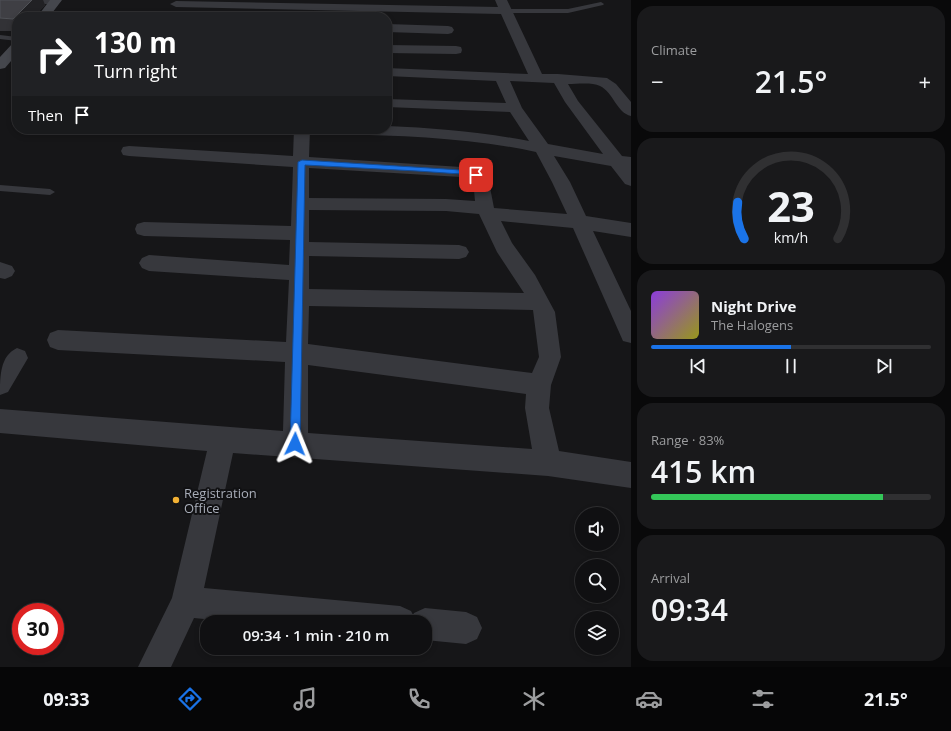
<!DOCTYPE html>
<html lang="en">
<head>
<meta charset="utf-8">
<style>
	body { margin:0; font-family:"Open Sans",sans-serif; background:#19191b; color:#f1f3f6; height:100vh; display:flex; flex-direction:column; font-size:15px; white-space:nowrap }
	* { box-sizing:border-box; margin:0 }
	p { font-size:13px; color:#9c9d9f }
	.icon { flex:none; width:22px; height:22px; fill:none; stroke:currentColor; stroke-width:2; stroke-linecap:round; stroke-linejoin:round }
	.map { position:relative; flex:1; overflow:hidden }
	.sheet { display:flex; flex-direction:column; gap:6px; padding:6px; background:#09090a; width:320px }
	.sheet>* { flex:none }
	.banner { position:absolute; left:12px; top:12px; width:380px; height:122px; border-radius:16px; box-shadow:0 2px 6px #0003,0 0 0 1px #303032; background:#202124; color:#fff; overflow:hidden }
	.controls { position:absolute; left:575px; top:507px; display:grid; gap:8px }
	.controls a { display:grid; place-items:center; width:44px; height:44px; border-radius:50%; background:#101012; box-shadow:0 2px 6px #0003,0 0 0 1px #303032; font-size:20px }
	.speed { position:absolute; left:12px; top:603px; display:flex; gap:8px; font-size:20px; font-weight:700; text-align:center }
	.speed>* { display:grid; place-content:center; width:52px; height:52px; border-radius:50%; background:#101012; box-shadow:0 2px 6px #0003,0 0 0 1px #303032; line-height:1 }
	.speed .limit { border:6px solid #d22; background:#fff; color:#111 }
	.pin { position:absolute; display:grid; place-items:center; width:34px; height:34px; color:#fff; margin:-17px; border-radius:8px; box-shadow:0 2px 6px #0006 }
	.me { position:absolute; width:44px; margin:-22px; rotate:2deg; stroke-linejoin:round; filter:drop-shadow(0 0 3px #0008) }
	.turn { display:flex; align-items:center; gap:14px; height:84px; padding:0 16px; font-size:18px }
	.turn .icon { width:52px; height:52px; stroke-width:2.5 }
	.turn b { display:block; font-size:28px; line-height:34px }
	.then { display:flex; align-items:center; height:38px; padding:0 16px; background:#0003; gap:8px; font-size:15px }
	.big { font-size:30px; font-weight:600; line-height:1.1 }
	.sheet .tile { flex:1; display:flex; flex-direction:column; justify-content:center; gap:6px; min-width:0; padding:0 14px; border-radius:16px; background:#19191b }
	.sheet .dial { align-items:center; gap:0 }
	.dial svg { height:104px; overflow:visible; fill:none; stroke:#303032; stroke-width:7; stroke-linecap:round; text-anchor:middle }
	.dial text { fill:#f1f3f6; stroke:none }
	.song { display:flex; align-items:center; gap:12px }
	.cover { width:48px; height:48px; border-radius:6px; background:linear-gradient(135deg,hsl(270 70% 55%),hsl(60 70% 35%)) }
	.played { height:4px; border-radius:2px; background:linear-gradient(90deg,#1a73e8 50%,#303032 50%) }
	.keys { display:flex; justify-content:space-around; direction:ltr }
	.heat { display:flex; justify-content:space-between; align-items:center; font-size:22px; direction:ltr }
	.charge { height:6px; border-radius:3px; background:linear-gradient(90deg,#34c759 83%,#303032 0) }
	.trip { position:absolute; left:200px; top:615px; width:232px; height:40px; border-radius:16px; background:#101012; box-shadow:0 2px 6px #0003,0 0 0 1px #303032; font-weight:600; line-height:40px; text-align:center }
	.menu { display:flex; height:64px; justify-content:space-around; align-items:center; background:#060607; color:#9c9d9f }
	.menu .icon { width:28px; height:28px }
	.menu .active { color:#1a73e8 }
	.menu b { font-size:18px; color:#f1f3f6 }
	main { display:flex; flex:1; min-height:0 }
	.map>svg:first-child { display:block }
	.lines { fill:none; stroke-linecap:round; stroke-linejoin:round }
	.service { fill:#37383d; fill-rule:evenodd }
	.minor { fill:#37383d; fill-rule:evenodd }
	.secondary { fill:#45474d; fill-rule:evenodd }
	.wall { fill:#323236 }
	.shaded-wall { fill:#212124 }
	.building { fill:#3f3f44; stroke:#4f5156 }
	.route { fill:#1a73e8; stroke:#114b97 }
	.poi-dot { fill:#f2b134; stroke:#111113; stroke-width:1.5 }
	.labels { text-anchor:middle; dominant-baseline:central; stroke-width:4; stroke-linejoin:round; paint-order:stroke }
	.near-poi-label { font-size:13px; fill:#a8adb8; stroke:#111113; text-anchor:start }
</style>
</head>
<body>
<main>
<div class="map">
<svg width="631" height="667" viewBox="0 0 631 667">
	<rect width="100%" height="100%" fill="#161618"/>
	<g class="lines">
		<path class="service" d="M601,2L604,4L603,5L568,13H505L502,11L505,9H568Z
			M0,35L17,37V41L0,39Z
			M0,185L50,189L55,192L50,195L0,191Z"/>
		<path class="minor" d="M11,0H60L61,1C56,6 16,5 11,0Z
			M495,0H507L542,74H558L607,78L616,84L631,102V116C617,113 613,92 600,86C592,82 577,84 568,84L578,101L622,156L631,157V186L625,184L611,166L554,156L570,182L586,216L631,223V237L593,231L631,311V343L623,341L573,228L501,221L512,243L535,275L555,312L561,357L551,385L549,408L559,451L631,462V488L548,476L233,453L204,588L400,606L411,611L413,615L414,613L425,608L466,612L477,617L482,628L477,639L466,644L425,640V622H235L194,618L171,667H138L172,598L207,451L0,433V409L283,431L285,362L58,350L50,347L47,340L50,333L58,330L286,342L289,280L149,271L142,268L139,263L142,258L149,255L289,265L290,240L144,236L137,234L135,229L137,224L144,222L291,226L293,167L129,156L123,155L121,151L123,147L129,146L293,156L294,129H310L309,157L461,167C470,168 483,168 488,177L494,208L567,214L552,182L536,152C472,138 407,136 341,134L336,132L333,129H387V126C435,128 482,132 529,141L510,112L387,107V99L506,103L496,81L387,76V68L528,74L501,14L176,7L170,4L176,1L498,7ZM510,81L554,83L565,102L603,154L548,144L522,108ZM309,168L461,177L473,180L475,201L446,199L309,198ZM309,210L446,211L479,214L497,252L524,293L309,289V256L459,259L466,257L469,252L466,247L459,245L309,242ZM309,306L533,310L539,357L532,373L308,344ZM308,365L526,394L525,408L532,449L308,433Z
			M387,24L448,26L452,27L454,30L452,33L448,34L387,32Z
			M387,45L456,46L461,47L462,50L461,53L456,54L387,53Z
			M0,262L12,266L15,271L12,276L5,279L0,278Z
			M17,348L25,351L28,358L8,392L0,395C0,376 0,356 17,348Z"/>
		<path class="secondary" d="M50,0H62L49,17H37Z
			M17,42V54L5,68L0,69V57L13,43Z"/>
	</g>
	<path class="wall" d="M0,0H43L45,5L34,17H17V31H0Z"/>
	<path class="shaded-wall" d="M32,0H43L45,5L34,17H17V25L13,19Z"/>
	<path class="building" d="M0,0H32L13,19L0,18Z"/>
	<path class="route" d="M302,160L461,170L478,173L479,175L476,177L461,174L417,171L305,165L300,444L299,448L295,449L291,448L290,444L298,162Z"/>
	<circle class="poi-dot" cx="176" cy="500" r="4"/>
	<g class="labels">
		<g class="near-poi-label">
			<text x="184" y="493">Registration<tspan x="184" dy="15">Office</tspan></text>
		</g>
	</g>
</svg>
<div class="controls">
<a><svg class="icon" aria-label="sound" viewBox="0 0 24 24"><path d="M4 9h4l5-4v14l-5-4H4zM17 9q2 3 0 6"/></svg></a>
<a><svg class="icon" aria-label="search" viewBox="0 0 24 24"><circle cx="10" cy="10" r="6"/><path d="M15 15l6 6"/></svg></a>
<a><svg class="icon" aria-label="layers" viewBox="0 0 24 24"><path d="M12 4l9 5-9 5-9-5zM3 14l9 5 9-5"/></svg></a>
</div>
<div class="speed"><div class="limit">30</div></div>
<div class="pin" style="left:476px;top:175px;background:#d93025"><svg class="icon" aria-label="arrive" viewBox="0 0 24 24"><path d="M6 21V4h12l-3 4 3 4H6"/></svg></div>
<svg class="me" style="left:295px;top:444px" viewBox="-20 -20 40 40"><path d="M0-17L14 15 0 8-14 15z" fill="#1a73e8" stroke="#fff" stroke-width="4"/></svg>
<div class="trip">09:34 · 1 min · 210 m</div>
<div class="banner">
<div class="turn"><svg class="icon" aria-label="right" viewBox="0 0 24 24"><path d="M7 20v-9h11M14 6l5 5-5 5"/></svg><div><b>130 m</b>Turn right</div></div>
<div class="then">Then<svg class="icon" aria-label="arrive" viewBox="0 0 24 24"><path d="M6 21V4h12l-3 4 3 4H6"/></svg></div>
</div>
</div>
<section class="sheet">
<div class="tile"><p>Climate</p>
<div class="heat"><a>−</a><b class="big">21.5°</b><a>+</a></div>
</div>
<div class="tile dial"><svg viewBox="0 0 100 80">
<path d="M14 69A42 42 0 1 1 86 69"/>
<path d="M14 69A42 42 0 0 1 9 41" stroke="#1a73e8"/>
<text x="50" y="56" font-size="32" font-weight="700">23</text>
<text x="50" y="72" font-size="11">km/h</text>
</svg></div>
<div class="tile">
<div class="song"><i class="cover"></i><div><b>Night Drive</b><p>The Halogens</p></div></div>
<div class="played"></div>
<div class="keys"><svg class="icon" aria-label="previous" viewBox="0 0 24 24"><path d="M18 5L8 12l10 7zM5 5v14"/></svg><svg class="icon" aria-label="pause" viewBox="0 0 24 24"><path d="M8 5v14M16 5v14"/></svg><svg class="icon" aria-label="next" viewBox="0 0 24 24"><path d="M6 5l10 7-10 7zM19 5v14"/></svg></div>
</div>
<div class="tile"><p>Range · 83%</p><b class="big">415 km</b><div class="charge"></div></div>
<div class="tile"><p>Arrival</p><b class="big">09:34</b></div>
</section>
</main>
<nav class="menu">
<b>09:33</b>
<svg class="icon active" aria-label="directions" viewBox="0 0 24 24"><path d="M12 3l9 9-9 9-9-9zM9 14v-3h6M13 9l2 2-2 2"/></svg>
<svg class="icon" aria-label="music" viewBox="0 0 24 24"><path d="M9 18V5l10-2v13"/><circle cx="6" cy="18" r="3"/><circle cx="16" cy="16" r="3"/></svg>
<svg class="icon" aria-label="phone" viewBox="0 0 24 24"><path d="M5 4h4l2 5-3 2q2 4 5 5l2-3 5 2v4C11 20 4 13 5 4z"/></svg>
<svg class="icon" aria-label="climate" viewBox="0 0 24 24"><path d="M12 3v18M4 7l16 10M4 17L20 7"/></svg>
<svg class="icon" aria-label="car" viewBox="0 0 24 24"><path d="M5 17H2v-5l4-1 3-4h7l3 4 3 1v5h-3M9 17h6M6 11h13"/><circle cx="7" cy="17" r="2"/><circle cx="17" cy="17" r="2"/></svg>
<svg class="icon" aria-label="filters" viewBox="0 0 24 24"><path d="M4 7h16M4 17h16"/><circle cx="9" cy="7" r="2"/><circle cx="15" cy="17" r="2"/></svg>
<b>21.5°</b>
</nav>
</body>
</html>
